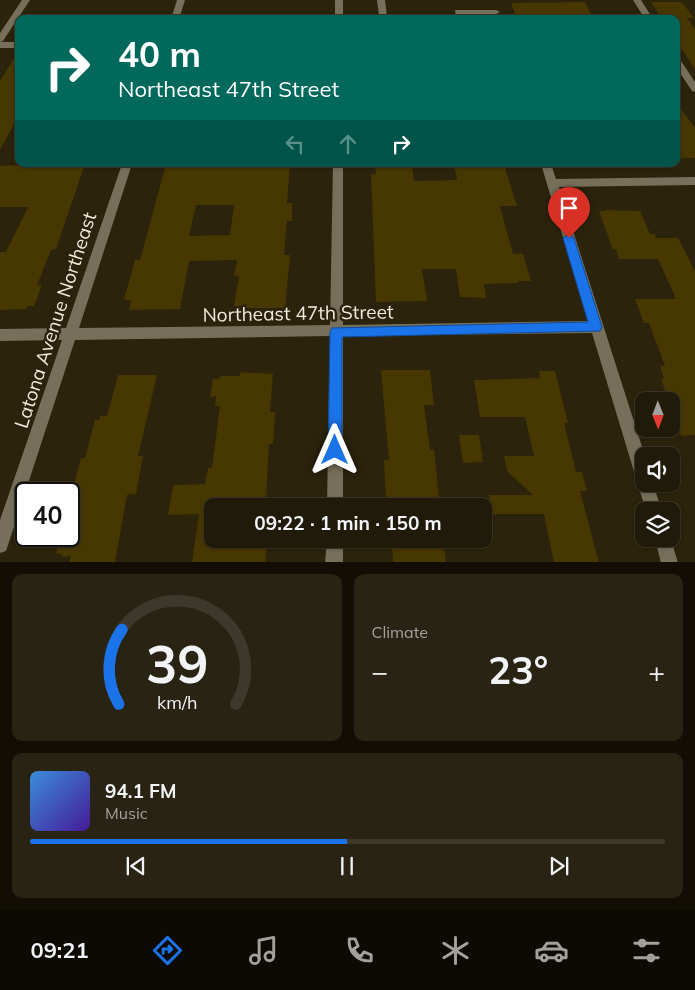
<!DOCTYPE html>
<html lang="en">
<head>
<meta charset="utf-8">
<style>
	body { margin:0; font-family:Mulish,sans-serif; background:#282312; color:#f1f3f6; height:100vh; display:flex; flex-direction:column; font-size:19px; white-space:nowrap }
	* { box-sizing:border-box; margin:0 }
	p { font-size:16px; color:#a2a19c }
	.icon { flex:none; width:28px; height:28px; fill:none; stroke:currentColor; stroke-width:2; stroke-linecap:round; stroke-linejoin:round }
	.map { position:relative; height:562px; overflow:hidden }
	.details { display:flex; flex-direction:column; gap:12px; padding:12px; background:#120e05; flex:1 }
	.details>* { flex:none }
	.banner { position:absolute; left:15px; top:15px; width:665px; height:152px; border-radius:10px; box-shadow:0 1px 4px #0004,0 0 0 1px #3d382a; background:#00695c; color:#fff; overflow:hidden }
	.needle { width:32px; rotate:179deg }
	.controls { position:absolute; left:635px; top:392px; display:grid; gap:10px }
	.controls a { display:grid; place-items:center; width:45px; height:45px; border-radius:10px; background:#201a09; box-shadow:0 1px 4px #0004,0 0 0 1px #3d382a; font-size:25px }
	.speed { position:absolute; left:15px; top:482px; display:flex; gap:10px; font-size:25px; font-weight:700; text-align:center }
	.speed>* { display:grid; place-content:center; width:65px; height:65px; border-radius:50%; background:#201a09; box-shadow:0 1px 4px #0004,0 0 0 1px #3d382a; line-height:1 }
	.speed .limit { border:2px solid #111; border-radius:8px; background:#fff; color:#111 }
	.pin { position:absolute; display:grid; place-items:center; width:42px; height:42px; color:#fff; margin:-51px -21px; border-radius:50% 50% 50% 0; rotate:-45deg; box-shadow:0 0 5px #0007 }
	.pin .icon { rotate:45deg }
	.me { position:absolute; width:55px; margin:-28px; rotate:0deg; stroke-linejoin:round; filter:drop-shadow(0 0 4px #0008) }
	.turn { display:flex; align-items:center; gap:18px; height:105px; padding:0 20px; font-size:22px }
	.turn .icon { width:65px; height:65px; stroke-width:2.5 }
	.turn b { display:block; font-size:35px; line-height:42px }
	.lanes { display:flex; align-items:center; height:48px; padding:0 20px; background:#0003; justify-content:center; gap:25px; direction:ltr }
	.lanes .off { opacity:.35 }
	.big { font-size:38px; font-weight:700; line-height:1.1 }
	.details .card { flex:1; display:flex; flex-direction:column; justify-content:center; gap:8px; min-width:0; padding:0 18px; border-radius:10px; background:#282312 }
	.details .dial { align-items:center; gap:0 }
	.dial svg { height:130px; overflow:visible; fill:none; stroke:#3d382a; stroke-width:7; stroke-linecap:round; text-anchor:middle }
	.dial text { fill:#f1f3f6; stroke:none }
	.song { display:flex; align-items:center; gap:15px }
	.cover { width:60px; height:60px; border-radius:8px; background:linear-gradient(135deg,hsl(210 70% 55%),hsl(260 70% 35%)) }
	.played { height:5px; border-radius:2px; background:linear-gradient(90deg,#1a73e8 50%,#3d382a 50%) }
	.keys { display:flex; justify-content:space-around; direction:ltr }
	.heat { display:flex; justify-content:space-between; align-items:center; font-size:28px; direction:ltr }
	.details .tiles { flex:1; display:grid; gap:12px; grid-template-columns:1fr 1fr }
	.card:last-child { grid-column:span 2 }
	.trip { position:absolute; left:204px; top:498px; width:288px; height:50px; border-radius:10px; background:#201a09; box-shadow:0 1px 4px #0004,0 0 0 1px #3d382a; font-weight:700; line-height:50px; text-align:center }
	.dock { display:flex; height:80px; justify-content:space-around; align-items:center; background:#0d0a04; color:#a2a19c }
	.dock .icon { width:35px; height:35px }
	.dock .selected { color:#1a73e8 }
	.dock b { font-size:22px; color:#f1f3f6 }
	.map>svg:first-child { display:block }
	.building { fill:#473700; fill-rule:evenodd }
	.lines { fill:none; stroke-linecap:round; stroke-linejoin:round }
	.minor { fill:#766f5a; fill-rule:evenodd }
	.route { fill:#1a73e8; stroke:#114b97 }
	.labels { text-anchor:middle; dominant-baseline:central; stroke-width:5; stroke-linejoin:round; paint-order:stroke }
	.street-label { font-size:19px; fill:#f0ebdd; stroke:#2b230c }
</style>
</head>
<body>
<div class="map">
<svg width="695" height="563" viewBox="0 0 695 563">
	<rect width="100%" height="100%" fill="#2b230c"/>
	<path class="building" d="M585,2L593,19H517L511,3Z
		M651,2H682L694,18H687L695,29V69L676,41V19H662Z
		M19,50V116L0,149V81Z
		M676,102L695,128V158H681L676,148Z
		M42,164H85L56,249L51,250L37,285H42L34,306H27L26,309L0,310V252H6L28,207H0V166Z
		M166,164H290L287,203H292V221H287L284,255H290L285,308H244V306H234L239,276H234L237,260L189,261L180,309L129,310L131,301L124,299L135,260H140ZM196,205H234L230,235L189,236Z
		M454,164L504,165L517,206H500L513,254H523L531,281H518L519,283L484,284L486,298L460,297L456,269H422L427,301L376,302L371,174H376L375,165H412L414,181L457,180Z
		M605,210L640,211L650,234H654L656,238H678L695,271V435L681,436L671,408V401H669L661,379H664L660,366H665L649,323H644L635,299H676L658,259H619L616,249L613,250L599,211H606Z
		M381,370H430L434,405H424L430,450L434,449L439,497L386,498L384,460H389Z
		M539,371H555L568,423H565V427L576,472H582L587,491H580L599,563H554L544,514H492L489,495H533L507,471L504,456H534L525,417H480L474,380L540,378Z
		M240,372L273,374L270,412H275L273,444H269L266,501H250V499H212V539H267L265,563H192L199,514L168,515L173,485L205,484L208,468H212L220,406H215L216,396L210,397L213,379H219L220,376H240Z
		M118,375H157L138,456H143L136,494L127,495L115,563H69L71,556L61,557L62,554H56L60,536H69V526L76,496H71L81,458H85L95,420H99L100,416H107Z
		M459,435H479L483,462L463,463Z
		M392,539H443L446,563H393Z"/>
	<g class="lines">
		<path class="minor" d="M22,0H30L3,41L0,42V33Z
			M177,0H185L179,19H171Z
			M335,0H343V15H379L377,0H385L387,17L386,19H335Z
			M633,0H641L653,19H645Z
			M455,10H496L500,12L496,14H463L464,19H456Z
			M0,42H19V48H0Z
			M676,57L679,58L695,82V92L692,91L676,67Z
			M122,164H132L79,328L330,325L333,164H343V325L588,321L541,164H551L556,179L695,177V185L559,187L645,456L644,484H653L662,511H646L592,333L343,336V506H327L330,336L75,340L8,545L6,551L0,553V520L62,340L0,341V329L66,328Z
			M327,539H343V563H325Z
			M655,539H671L678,563H661Z"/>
	</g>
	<path class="route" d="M569,234L574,238L602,327L600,331L342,337V450L340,455L335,457L330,455L328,450L330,332L332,328L588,322L563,238Z"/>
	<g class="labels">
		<g class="street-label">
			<text transform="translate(298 313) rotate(-1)">Northeast 47th Street</text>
			<text transform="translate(55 320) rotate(-72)">Latona Avenue Northeast</text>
		</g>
	</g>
</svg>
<div class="controls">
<a><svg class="needle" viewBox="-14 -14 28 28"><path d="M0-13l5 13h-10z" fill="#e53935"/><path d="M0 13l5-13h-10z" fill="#a2a19c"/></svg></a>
<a><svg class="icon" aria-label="sound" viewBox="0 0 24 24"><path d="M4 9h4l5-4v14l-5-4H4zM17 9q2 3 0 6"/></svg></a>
<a><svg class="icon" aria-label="layers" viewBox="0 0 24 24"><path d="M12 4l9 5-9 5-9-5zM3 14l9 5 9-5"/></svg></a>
</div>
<div class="speed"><div class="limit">40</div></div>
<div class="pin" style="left:569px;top:238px;background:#d93025"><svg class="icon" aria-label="arrive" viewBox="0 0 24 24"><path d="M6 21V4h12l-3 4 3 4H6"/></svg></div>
<svg class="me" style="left:335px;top:450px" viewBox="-20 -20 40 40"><path d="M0-17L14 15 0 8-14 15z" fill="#1a73e8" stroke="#fff" stroke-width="4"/></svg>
<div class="trip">09:22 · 1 min · 150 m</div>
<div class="banner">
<div class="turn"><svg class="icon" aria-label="right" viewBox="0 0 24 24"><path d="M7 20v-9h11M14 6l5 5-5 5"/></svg><div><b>40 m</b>Northeast 47th Street</div></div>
<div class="lanes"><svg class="icon off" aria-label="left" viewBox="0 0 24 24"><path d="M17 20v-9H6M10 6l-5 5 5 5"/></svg><svg class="icon off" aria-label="ahead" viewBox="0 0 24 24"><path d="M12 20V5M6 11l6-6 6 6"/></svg><svg class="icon" aria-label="right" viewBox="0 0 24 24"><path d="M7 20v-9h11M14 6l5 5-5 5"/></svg></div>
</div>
</div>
<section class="details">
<div class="tiles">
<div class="card dial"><svg viewBox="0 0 100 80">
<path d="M14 69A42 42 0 1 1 86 69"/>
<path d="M14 69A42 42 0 0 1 16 23" stroke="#1a73e8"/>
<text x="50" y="56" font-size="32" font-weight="700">39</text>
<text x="50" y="72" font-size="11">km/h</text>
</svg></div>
<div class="card"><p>Climate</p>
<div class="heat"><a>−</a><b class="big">23°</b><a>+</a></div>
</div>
<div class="card">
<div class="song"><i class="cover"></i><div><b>94.1 FM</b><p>Music</p></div></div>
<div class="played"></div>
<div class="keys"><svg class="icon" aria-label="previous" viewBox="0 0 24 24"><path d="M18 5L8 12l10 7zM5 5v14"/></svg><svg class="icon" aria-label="pause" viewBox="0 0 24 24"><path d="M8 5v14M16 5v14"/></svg><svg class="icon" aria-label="next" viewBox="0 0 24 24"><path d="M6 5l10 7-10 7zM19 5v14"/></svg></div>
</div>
</div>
</section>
<nav class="dock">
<b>09:21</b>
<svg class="icon selected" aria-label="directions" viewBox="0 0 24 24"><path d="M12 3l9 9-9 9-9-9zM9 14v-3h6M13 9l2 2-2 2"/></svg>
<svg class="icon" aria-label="music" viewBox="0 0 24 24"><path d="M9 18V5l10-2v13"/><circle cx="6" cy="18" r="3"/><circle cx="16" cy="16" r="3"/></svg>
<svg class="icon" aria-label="phone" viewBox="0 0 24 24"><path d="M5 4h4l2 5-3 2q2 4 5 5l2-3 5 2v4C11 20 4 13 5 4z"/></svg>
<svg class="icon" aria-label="climate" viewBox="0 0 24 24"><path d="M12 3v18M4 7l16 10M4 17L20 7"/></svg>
<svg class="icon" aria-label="car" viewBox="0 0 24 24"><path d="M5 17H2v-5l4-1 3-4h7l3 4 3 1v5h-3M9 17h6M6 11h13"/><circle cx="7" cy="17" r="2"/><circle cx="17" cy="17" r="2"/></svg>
<svg class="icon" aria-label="filters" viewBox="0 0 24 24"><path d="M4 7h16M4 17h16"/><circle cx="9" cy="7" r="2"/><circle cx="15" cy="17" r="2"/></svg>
</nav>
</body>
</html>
